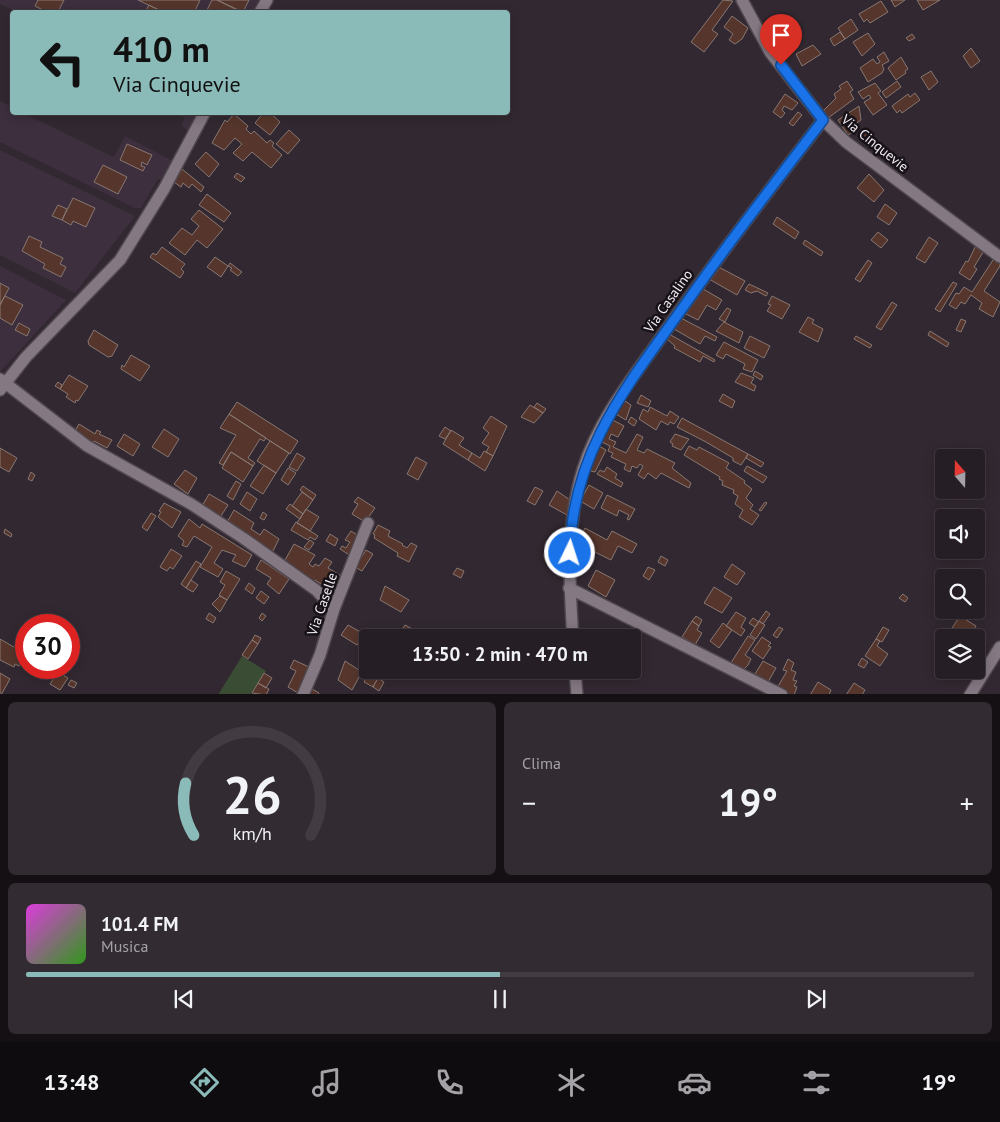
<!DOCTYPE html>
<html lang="it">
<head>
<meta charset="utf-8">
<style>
	body { margin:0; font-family:"PT Sans",sans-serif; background:#322b32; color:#f1f3f6; height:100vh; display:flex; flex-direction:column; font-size:19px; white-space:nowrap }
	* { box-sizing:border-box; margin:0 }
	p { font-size:16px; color:#a4a2a7 }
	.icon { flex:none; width:28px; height:28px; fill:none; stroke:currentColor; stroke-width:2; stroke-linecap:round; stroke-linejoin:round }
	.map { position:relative; height:694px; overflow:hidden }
	.panel { display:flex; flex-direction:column; gap:8px; padding:8px; background:#151014; flex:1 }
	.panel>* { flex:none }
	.top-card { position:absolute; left:10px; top:10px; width:500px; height:105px; border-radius:5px; box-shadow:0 2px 12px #0003,0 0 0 1px #423c42; background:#8bbbb9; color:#111; overflow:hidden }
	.needle { width:32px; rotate:340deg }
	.controls { position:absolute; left:935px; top:449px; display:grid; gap:10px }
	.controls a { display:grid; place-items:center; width:50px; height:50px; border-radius:5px; background:#261e25; box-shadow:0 2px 12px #0003,0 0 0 1px #423c42; font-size:25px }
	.speed { position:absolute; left:15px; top:614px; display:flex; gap:10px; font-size:25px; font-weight:700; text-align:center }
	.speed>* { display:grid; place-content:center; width:65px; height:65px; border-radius:50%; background:#261e25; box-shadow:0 2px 12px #0003,0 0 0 1px #423c42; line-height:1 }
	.speed .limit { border:8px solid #d22; background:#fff; color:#111 }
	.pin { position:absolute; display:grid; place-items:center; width:42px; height:42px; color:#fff; margin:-51px -21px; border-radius:50% 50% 50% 0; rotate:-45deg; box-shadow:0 0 5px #0007 }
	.pin .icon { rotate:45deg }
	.me { position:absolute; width:55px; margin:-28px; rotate:4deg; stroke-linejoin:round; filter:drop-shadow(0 0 4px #0008) }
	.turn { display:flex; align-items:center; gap:18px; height:105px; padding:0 20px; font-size:22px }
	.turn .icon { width:65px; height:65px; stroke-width:2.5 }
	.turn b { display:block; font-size:35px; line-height:42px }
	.big { font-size:38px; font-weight:700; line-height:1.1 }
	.panel .tile { flex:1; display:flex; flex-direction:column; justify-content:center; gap:8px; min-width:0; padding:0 18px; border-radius:8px; background:#322b32 }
	.panel .dial { align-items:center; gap:0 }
	.dial svg { height:130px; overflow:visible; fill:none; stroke:#423c42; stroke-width:7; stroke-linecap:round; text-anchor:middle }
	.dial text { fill:#f1f3f6; stroke:none }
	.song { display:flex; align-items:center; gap:15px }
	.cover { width:60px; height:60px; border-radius:8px; background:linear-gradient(135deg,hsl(300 70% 55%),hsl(110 70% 35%)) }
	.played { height:5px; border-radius:2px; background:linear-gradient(90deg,#8bbbb9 50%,#423c42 50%) }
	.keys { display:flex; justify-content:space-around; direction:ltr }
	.heat { display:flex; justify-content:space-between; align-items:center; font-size:28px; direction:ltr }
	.panel .tiles { flex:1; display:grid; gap:8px; grid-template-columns:1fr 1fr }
	.tile:last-child { grid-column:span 2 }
	.trip { position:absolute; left:359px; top:629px; width:282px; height:50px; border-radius:5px; background:#261e25; box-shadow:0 2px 12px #0003,0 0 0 1px #423c42; font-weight:700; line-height:50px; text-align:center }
	.tabs { display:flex; height:80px; justify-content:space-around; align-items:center; background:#0f0c0f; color:#a4a2a7 }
	.tabs .icon { width:35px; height:35px }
	.tabs .selected { color:#8bbbb9 }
	.tabs b { font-size:22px; color:#f1f3f6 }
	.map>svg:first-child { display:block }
	.built { fill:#3d2f3d }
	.green { fill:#3a4c33 }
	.building { fill:#56362c; stroke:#877772 }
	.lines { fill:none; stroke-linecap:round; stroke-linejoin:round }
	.minor-casing { stroke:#4e464d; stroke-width:14 }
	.minor { stroke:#847883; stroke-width:11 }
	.route-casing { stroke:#114b97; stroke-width:12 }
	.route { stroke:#1a73e8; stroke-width:9 }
	.labels { text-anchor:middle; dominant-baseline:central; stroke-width:5; stroke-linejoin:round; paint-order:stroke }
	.street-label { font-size:14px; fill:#f2ecf2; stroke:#171217 }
</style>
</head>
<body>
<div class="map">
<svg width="1000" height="695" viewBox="0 0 1000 695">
	<rect width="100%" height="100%" fill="#322831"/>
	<path class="built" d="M0,0H259L252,12H17L0,4Z
		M0,101L12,107V112L23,113L114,157L125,136L173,161L162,180L158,179L141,208H135L0,142Z
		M173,113H198L189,132L181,125L185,118Z
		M0,150L135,216L75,293L0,255Z
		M0,266L66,300L0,372Z"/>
	<path class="green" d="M242,656L266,671L251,694L218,695Z"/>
	<path class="building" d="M38,0H64L58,12H47L35,6Z
		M138,0H200L195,11L197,12H163Z
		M212,0H217L241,12H206Z
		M217,0H249L243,12Z
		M723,0L733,1L712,30L718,34L704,52L691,42Z
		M891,0H905L895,7Z
		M917,0H940L923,10Z
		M881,1L888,12L870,23L867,19L864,22L859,14Z
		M149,5L163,12H145Z
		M732,16L748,28L742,39L735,44L729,40L733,34L724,27Z
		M851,19L858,30L845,39L838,28Z
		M840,32L845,39L834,46L830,39Z
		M868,33L875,44L862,56L853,42Z
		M912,34L915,38L909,41L906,38Z
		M791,37L795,43L779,54L775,47Z
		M813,45L821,54L802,66L796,54Z
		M971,48L980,61L971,68L963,56Z
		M884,52L889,61L882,65L884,69L882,73L868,82L860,68L873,59L877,64L880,62L877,57Z
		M901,57L908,69L905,71L906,73L896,80L888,68Z
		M931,71L938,82L929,90L921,77Z
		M847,81L853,90L850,92L854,99L828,118L823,111L836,98L834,94L841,89L839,86Z
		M897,81L901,87L886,98L882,92Z
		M875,83L881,91L878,93L887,105L873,115L864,102L871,98L869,95L863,99L858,92Z
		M915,93L920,100L902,113L900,110L897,113L892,106L908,94L910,97Z
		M785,94L798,103L792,110L784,106L782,110L785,113L781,118L773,112Z
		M859,106L861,120L854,125L857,130L848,135L838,120Z
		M264,112H269L280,122L270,135L255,123Z
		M798,112L802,115L793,126L789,123Z
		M234,114L248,126L246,129L251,134L254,131L267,143L270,140L274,143L272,146L282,155L271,168L252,152L243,161L233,153L242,144L235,138L224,150L212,143L225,120L227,122Z
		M289,130L300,140L288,154L276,144Z
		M866,131L870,135L861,141L858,137Z
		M127,144L152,155L147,165L142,162L141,166L145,167L143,171L120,160Z
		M206,152L219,164L209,177L195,164Z
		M103,165L127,177L118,194L94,182Z
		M182,169L204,187L201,192L192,184L189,188L183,183L181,187L174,182Z
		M237,173L245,178L241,182L234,177Z
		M869,174L884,190L874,202L857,188Z
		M207,194L231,213L224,222L199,205Z
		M73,198L95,208L86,227L73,221L71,225L62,220Z
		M885,204L897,213L889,225L877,217Z
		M58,205L67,209L62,220L52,216Z
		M199,210L223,229L207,248L197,240L185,255L169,243L182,228L192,235L199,226L191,219Z
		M777,217L799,232L795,239L773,224Z
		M878,232L888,240L881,248L871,240Z
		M29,236L42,242L40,247L63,258L60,264L66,267L61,277L43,268L45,264L22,251Z
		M929,237L938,243L925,263L916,258Z
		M805,240L823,252L821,256L803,244Z
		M977,243L985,249L974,267L977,269L970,280L959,273L966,261L968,262Z
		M162,247L185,264L181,269L184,272L180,278L150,257L153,253L156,255Z
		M215,257L228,266L221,277L207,267Z
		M995,257L1000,261V266L984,291L1000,302L993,317L979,309L982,303L971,295L965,304L961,302L956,309L949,305L956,293L959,294L964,287L972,292Z
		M868,260L872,263L860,282L855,279Z
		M230,263L242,272L238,276L230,270L232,268L228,266Z
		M713,264L745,281L737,295L709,279Z
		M953,282L957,284L940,312L935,309Z
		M0,283L9,288L0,305Z
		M749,284L768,293L766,296L757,291L751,293L745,290Z
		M698,286L722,300L716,310L707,305L698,320L686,314Z
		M5,296L23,305L12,325L0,318V305Z
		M772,296L790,305L782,319L767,311L771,305L768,304Z
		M892,302L897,305L881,330L876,327Z
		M727,308L731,310L725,322L719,319Z
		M679,317L717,337L715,341L705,336L700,344L674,329Z
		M808,317L814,320L812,323L823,329L818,342L799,332Z
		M961,319L966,321L961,332L956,330Z
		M724,322L743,332L739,343L716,331Z
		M19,323L30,329L27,336L15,330Z
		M94,330L118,345L112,356L108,357L89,345L88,341Z
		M930,331L949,343L947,347L928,335Z
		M669,334L715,360L714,362L703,356L700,362L674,348L675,346L667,339Z
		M750,336L770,346L764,358L744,348Z
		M856,336L872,345L870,348L854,339Z
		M724,342L758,360L752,372L743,369L745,364L726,354L723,359L716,355Z
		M131,355L150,366L140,381L121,369L122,365L124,367Z
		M755,371L763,376L761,380L753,375Z
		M741,373L754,378L751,383L756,386L754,391L735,382Z
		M69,375L88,386L78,401L76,400L75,403L66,397L68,394L60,389Z
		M58,382L62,385L60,389L55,386Z
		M723,394L735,401L732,408L719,401Z
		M641,395L651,401L648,407L637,403Z
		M622,399L631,405L626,420L614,413Z
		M237,402L298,441L290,454L229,414Z
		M537,403L546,409L543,413L534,407Z
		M530,405L543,413L534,423L521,417Z
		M650,407L667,416L670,411L679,417L674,424L670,422L668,425L661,421L656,430L639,419L643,409L648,412Z
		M229,414L266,438L264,441L260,439L248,458L255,463L253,466L231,452L223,465L219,463L236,435L220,428Z
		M491,416L507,426L493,456L486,452L489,447L482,443L489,433L483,428Z
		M631,417L637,421L634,426L628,422Z
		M682,418L748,454L745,459L741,465L733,461V458L706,442L677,427Z
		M611,419L624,426L618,437L611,434L609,439L616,442L613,447L626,453L637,434L643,437L637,450L644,453L647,449L675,463L672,468L691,483L689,488L661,473L656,479L648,473L644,479L638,475L643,466L640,464L637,468L632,466L630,472L624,469L626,464L611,457L613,453L608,451L610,446L600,441Z
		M79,424L95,434L97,430L101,432L99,434L112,440L107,448L94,441L92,444L74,433Z
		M445,427L451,431L445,439L439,436Z
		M164,429L179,439L168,457L152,447Z
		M451,430L464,438L459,445L472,453L468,460L443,444Z
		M124,434L140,444L133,456L117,446Z
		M675,434L689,439L681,450L672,446L673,444L670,442Z
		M270,441L289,453L276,473L257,461Z
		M597,445L606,450L595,472L587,470Z
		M689,446L697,450L699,447L729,463L726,468L745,481L744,483L752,489L746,498L753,505L750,509L759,515L752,525L739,517L743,510L735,504L738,496L733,493L734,490L722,485L723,481L719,479L720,477L684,455Z
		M0,448L17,458L9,472L0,467Z
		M484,451L493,456L485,471L468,460L472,453L480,458Z
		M231,452L253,466L243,482L222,468Z
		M297,453L305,458L297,471L289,467Z
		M748,454L764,463L761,467L746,458Z
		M416,457L427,463L418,480L407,474Z
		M264,465L276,473L263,494L250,486Z
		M747,466L767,477L763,483L744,471Z
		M607,467L617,474L615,478L623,483L621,487L597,474L600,470L604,472Z
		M288,468L296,473L288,485L281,480Z
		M185,470L197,478L188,494L174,484Z
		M31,472L35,475L32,481L28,479Z
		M236,481L241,484L233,500L227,496Z
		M589,485L603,493L594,509L580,501Z
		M303,486L316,495L313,500L300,490Z
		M535,487L543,491L535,505L527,501Z
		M557,491L573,502L567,515L549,505Z
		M247,492L257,499L250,511L240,504Z
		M302,492L313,500L303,514L292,506Z
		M209,494L228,505L219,519L201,508Z
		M607,495L635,509L629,520L627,519L629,515L619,510L617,516L601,508Z
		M358,497L375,508L365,522L352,514L358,504L354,502Z
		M765,502L767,503L761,511L759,510Z
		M164,503L181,512L172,528L158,517L161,512L159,511Z
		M290,504L303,514L300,519L286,509Z
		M306,509L319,517L310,531L297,523Z
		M234,510L254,523L251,529L260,535L264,529L279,539L272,553L226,524Z
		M263,512L267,515L264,520L260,518Z
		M151,513L156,516L147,531L142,527Z
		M189,519L200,528L202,524L252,555L245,567L232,561L236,555L222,550L214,563L223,569L218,577L200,567L212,547L194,536L187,547L182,545L184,541L178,536Z
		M296,522L318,536L315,540L310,537L308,540L291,530Z
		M378,525L390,531L388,536L403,544L402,545L407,548L411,543L417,546L409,562L397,556L398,553L374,538L375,535L373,534Z
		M585,528L607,540L612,531L637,544L632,553L618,546L611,560L577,543Z
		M5,529L12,534L11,537L4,533Z
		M351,531L362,538L351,556L340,549L342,546L346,548L350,542L345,540Z
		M330,534L338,539L335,546L326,541Z
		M310,540L314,543L309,550L304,547Z
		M294,544L315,555L309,564L313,567L315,564L319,566L325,558L332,562L328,568L343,577L333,592L315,580L313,583L284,562Z
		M171,549L182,556L173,569L170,567L167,571L160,567Z
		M366,550L373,554L362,571L355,567Z
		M661,556L668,560L665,566L658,562Z
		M261,560L289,579L279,594L267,584L271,578L256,569Z
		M196,561L201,564L186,588L181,584Z
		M732,564L745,573L737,585L724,577Z
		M648,567L655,570L649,580L643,576Z
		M457,568L464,571L461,578L453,574Z
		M596,570L615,580L606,597L588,586Z
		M226,571L240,579L227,600L219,595L225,585L220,582Z
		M191,580L198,585L193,592L186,588Z
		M249,583L255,588L252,594L245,589Z
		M385,586L409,600L401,612L380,600Z
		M714,587L732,598L722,613L704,603Z
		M261,591L269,597L264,604L256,598Z
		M903,594L908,598L905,602L899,598Z
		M220,596L227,600L220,612L212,604Z
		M766,611L770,614L763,624L759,621Z
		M736,612L746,618L741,627L745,630L741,636L726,626Z
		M209,613L216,618L213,623L206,619Z
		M262,613L266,616L262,621L259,618Z
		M696,616L702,620L699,626L692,621Z
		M960,616L976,626L969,638L952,628Z
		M753,618L759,622L755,627L749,623Z
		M692,621L699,626L697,630L702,633L695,645L682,637Z
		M759,621L765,625L756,639L750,635Z
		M723,623L732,630L719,648L710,641Z
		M348,625L364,634L357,645L341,635Z
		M405,625L414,630L409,638L400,633Z
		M779,627L783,629L777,638L773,635Z
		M883,627L889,630L882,642L876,639Z
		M255,635L261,638L258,644L252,640Z
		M748,636L755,640L745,655L751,659L748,665L743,670L729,666Z
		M762,637L771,643L768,646L771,647L763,659L752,651Z
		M0,639L26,654V665L21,662L19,666L15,664L14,667L0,660Z
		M876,639L880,641L877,646L888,654L880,666L865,656Z
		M252,640L258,644L248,659L242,655Z
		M862,658L868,662L864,668L858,665Z
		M788,659L794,663L791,670L796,672L793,680L797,681L794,686L797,687L794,695H789L777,688L787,671L783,670Z
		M294,660L311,668L298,693L288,687L296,671L290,668Z
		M345,661L362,672L352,690L338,680Z
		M763,661L776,668L768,682L755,674Z
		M34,668H47L41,679L31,673Z
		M58,672L68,678L60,690L50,684Z
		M0,673L10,679L1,695H0Z
		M264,673L272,678L266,688L258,683Z
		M369,673L378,678L373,687L364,682Z
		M378,678L384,682L379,691L373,687Z
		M71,680L77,683L74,688L68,685Z
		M818,682L831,690L829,695H810Z
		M258,683L269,689L266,695L252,693Z
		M854,683L865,690L862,695H846Z
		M312,689L319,693L318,695H309Z"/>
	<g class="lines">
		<defs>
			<path id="minor" d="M742,0L770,52L823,120L846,142L1000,257
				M260,12L267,0
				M0,379L87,446L191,504L243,538L316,590L334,609
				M0,390L26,357L120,260L164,189L205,112
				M569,588L782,695
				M573,638C569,581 566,524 583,469C599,418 635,375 665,332C716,260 769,190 823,120
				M575,670L577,695
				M303,695L320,655L334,609L368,523
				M970,695L1000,647"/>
		</defs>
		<use href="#minor" class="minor-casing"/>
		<use href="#minor" class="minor"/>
	</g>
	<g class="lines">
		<defs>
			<path id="route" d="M570,553C572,451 628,385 684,306C729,242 776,181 823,120L781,65"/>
		</defs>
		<use href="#route" class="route-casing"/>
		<use href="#route" class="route"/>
	</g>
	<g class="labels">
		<g class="street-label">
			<text transform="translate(875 143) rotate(39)">Via Cinquevie</text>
			<text transform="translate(668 301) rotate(-55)">Via Casalino</text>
			<text transform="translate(322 604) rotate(-71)">Via Caselle</text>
		</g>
	</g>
</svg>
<div class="controls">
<a><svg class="needle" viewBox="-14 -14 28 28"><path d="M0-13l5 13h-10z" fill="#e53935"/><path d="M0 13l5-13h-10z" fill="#a4a2a7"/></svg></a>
<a><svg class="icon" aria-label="sound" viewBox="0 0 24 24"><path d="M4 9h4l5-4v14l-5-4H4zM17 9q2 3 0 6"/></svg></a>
<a><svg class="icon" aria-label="search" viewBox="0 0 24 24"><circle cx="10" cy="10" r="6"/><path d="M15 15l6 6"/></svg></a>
<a><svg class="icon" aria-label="layers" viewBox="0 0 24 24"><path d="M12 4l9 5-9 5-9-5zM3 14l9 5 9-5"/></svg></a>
</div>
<div class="speed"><div class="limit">30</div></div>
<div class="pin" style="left:781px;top:65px;background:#d93025"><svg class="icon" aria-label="arrive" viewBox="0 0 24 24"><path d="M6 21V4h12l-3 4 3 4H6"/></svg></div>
<svg class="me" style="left:570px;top:553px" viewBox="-20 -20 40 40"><circle r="17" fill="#1a73e8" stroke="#fff" stroke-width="3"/><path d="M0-11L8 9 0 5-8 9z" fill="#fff"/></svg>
<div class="trip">13:50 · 2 min · 470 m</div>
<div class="top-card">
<div class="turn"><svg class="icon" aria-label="left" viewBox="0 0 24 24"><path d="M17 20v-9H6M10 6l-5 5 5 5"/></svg><div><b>410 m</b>Via Cinquevie</div></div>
</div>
</div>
<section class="panel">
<div class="tiles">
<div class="tile dial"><svg viewBox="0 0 100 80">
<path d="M14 69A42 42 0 1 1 86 69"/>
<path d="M14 69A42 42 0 0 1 9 37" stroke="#8bbbb9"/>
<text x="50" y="56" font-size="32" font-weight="700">26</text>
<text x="50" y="72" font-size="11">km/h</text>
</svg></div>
<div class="tile"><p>Clima</p>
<div class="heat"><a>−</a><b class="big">19°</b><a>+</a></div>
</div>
<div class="tile">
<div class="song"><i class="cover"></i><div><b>101.4 FM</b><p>Musica</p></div></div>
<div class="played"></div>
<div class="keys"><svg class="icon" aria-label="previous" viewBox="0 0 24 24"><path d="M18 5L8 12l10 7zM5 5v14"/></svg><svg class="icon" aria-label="pause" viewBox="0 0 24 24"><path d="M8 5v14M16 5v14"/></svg><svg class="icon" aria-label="next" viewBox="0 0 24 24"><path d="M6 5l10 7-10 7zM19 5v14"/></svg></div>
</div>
</div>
</section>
<nav class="tabs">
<b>13:48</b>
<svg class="icon selected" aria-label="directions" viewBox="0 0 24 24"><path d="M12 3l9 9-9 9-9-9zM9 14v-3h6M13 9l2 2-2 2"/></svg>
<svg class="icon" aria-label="music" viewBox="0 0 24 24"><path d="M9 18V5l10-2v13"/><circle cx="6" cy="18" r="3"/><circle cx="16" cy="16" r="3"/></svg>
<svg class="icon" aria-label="phone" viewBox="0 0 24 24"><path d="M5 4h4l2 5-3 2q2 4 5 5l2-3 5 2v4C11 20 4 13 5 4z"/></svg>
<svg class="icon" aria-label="climate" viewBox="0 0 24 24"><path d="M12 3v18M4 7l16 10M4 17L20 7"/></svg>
<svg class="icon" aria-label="car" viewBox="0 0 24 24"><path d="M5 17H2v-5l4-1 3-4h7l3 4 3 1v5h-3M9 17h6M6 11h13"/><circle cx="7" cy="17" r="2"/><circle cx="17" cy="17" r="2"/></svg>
<svg class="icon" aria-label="filters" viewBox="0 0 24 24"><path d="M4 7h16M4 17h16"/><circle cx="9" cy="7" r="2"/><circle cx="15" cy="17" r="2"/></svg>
<b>19°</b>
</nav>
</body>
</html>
